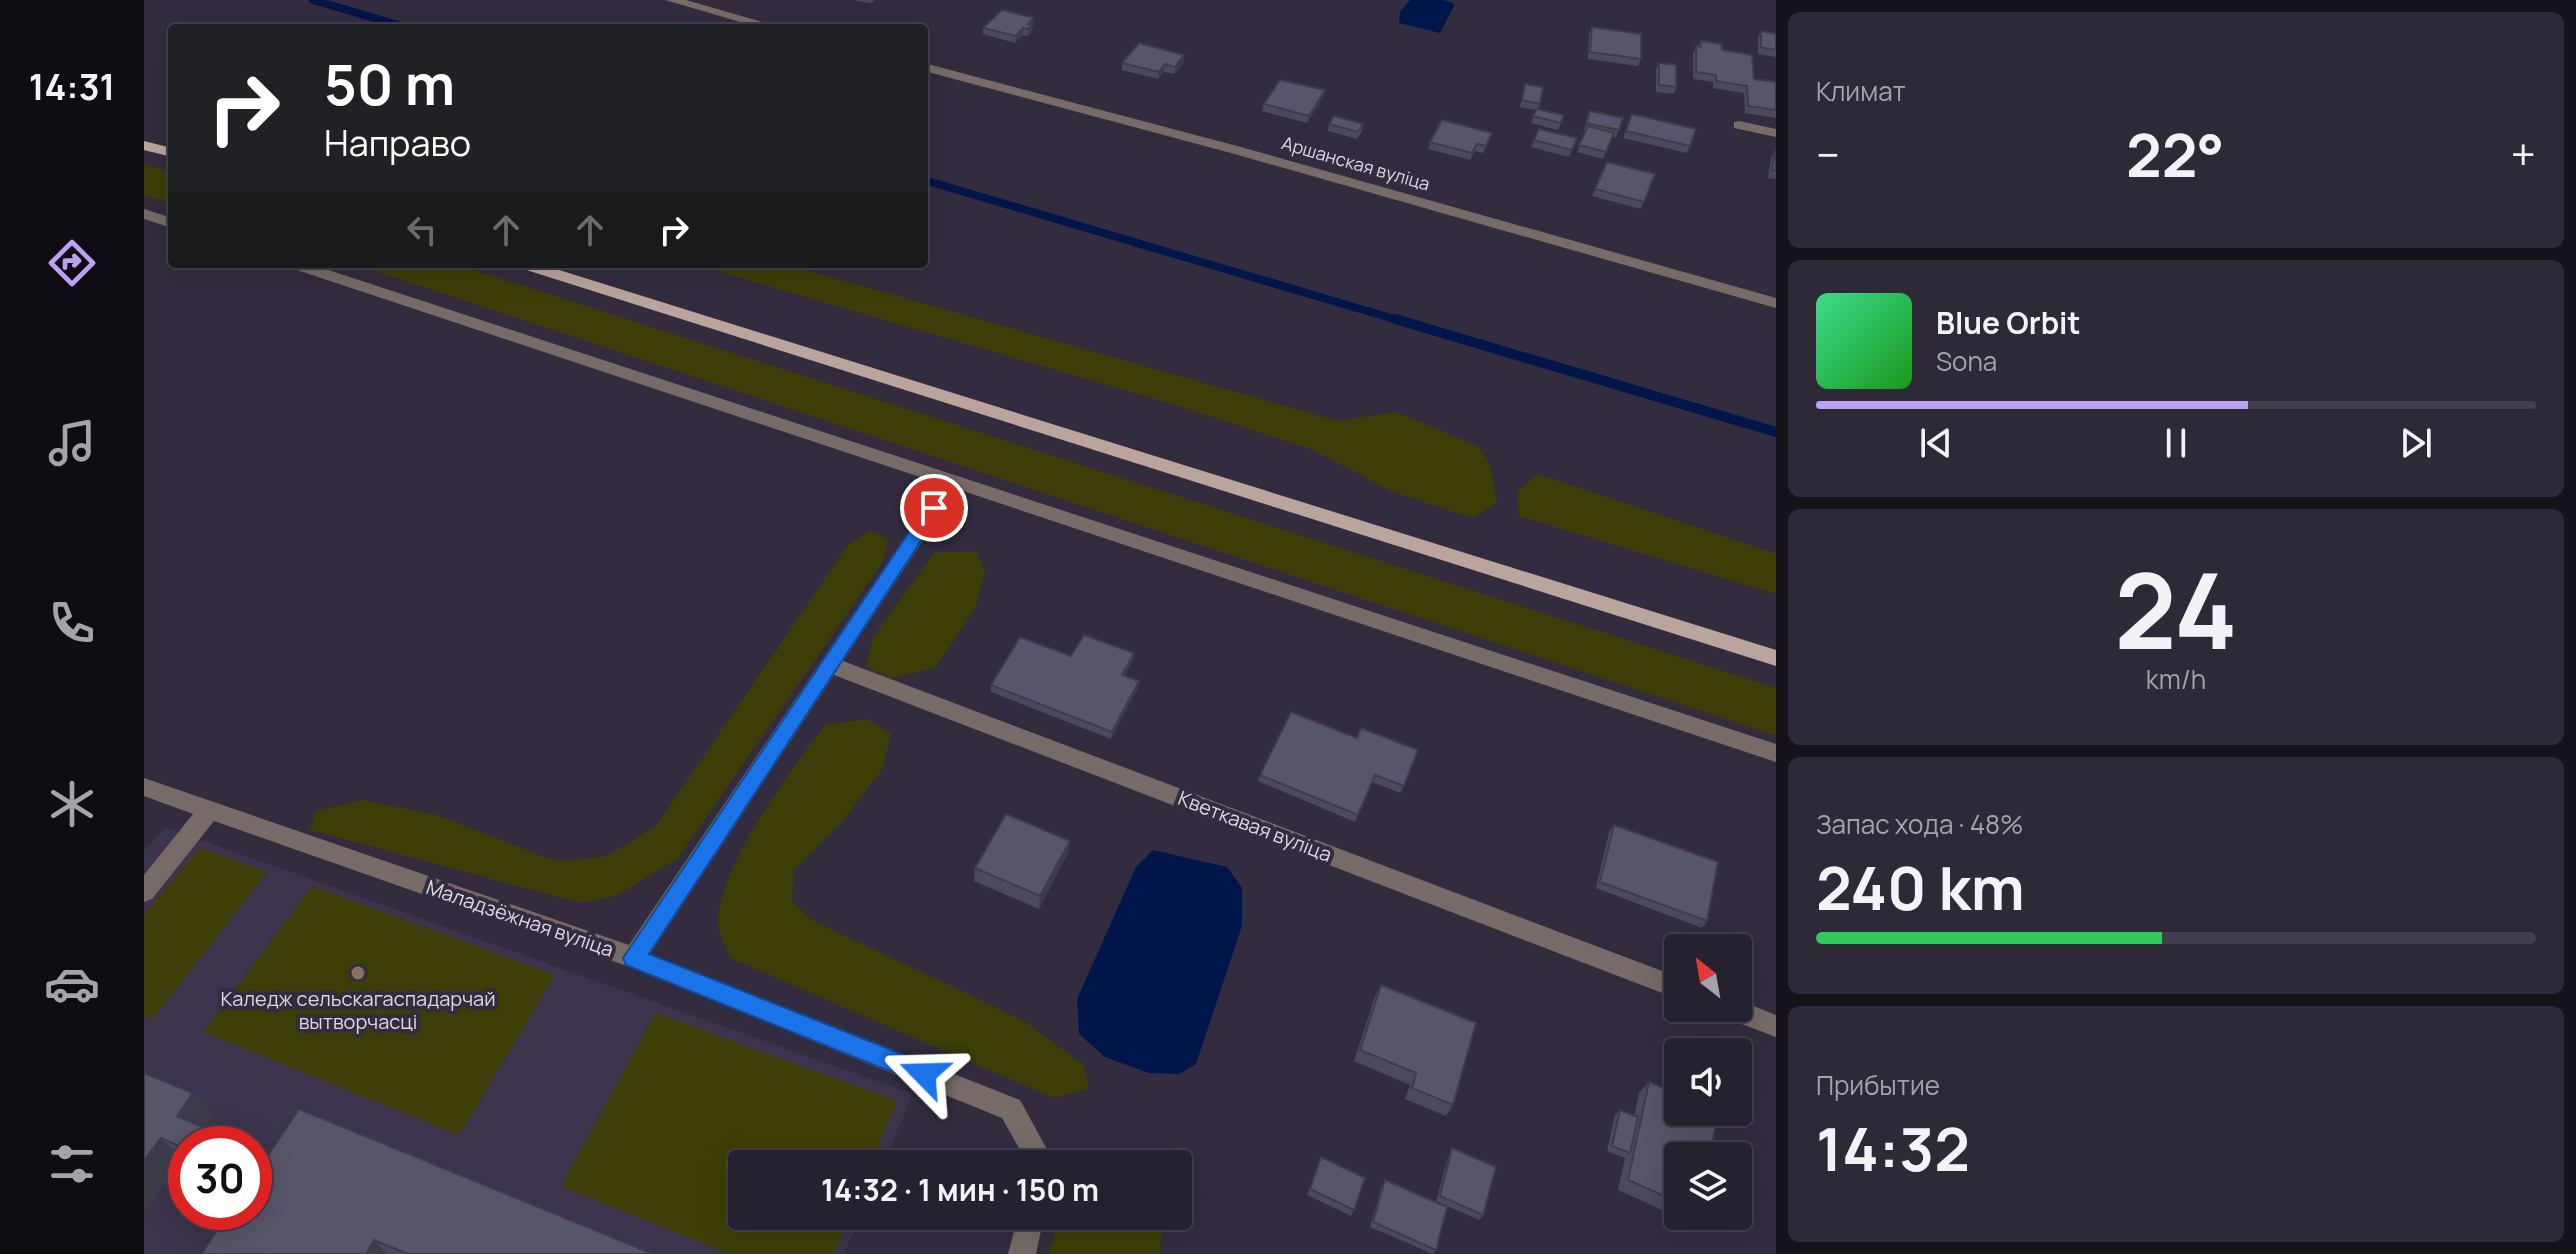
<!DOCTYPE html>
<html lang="ru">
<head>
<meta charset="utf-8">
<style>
	body { margin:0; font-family:Manrope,sans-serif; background:#2e2937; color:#f1f3f6; height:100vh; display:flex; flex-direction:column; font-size:30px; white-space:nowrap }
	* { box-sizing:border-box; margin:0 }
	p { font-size:26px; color:#a4a3aa }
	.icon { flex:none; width:44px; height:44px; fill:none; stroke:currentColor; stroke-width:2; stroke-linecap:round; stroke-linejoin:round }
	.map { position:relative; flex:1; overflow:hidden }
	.drawer { display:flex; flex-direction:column; gap:12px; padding:12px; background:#15121a; width:800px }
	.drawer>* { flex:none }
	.hud { position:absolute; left:24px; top:24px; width:760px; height:244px; border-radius:8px; box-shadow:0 8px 32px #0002,0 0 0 2px #423e4b; background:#202124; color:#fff; overflow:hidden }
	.needle { width:52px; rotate:329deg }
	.controls { position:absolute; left:1520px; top:934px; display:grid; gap:16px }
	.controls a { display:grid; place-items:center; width:88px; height:88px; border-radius:8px; background:#26212f; box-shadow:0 8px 32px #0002,0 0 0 2px #423e4b; font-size:40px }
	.speed { position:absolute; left:24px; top:1126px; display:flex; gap:16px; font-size:40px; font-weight:700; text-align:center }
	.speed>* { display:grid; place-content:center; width:104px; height:104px; border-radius:50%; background:#26212f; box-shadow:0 8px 32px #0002,0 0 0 2px #423e4b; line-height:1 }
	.speed .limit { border:12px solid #d22; background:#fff; color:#111 }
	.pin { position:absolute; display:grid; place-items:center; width:68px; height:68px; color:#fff; margin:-34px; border:4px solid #fff; border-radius:50%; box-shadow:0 2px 8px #0007 }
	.me { position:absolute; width:88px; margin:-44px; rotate:292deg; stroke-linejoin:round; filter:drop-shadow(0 0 6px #0008) }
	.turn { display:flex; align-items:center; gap:28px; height:168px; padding:0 24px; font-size:36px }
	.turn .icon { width:104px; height:104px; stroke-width:2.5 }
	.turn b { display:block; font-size:56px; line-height:68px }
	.lanes { display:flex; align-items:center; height:76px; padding:0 24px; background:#0003; justify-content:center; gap:40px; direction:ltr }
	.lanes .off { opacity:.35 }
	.big { font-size:60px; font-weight:700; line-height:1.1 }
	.drawer .widget { flex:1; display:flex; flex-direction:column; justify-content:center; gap:12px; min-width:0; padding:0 28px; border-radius:12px; background:#2e2937 }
	.drawer .dial { align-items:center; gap:0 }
	.dial b { font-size:104px; line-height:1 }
	.song { display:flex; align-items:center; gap:24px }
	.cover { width:96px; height:96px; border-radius:12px; background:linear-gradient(135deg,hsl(150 70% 55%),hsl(120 70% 35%)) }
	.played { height:8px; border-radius:4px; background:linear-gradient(90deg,#bca0f2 60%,#423e4b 60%) }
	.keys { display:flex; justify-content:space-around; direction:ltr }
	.heat { display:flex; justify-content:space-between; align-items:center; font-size:44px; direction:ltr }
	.charge { height:12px; border-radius:6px; background:linear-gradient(90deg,#34c759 48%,#423e4b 0) }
	.trip { position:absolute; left:584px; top:1150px; width:464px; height:80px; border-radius:8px; background:#26212f; box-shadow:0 8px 32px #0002,0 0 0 2px #423e4b; font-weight:700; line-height:80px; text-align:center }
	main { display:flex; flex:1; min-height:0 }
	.menu { display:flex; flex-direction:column; width:144px; justify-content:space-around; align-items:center; background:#0f0d13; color:#a4a3aa }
	.menu .icon { width:56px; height:56px }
	.menu .current { color:#bca0f2 }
	.menu b { font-size:36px; color:#f1f3f6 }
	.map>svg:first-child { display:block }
	.built { fill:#3c334c; fill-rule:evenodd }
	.green { fill:#3d3e07 }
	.water { fill:#001549 }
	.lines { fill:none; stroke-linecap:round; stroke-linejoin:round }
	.stream-far1 { stroke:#001549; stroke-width:8 }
	.stream { stroke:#001549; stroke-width:10 }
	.minor { fill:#766b66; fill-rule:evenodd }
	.major { fill:#bba49c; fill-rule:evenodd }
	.wall { fill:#4b495b }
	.shaded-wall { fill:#3d3c4a }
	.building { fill:#57556a; stroke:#3d3c4a; stroke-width:2 }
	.route { fill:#1a73e8; stroke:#114b97; stroke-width:2 }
	.education-dot { fill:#8d6e63; stroke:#332c3f; stroke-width:3 }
	.labels { text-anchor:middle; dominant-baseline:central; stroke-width:8; stroke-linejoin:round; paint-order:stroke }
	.far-street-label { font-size:18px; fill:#dbd7e4; stroke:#332c3f }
	.street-label { font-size:20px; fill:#dbd7e4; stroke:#332c3f }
	.poi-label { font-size:20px; fill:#dbd7e4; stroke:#332c3f }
</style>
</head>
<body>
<main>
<nav class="menu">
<b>14:31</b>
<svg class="icon current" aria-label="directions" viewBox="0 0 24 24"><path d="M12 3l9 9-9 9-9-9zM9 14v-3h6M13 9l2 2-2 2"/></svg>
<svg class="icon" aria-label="music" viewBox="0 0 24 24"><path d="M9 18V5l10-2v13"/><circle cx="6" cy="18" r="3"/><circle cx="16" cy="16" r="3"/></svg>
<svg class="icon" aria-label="phone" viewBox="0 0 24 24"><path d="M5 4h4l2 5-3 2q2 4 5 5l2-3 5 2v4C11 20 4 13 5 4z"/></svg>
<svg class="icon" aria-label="climate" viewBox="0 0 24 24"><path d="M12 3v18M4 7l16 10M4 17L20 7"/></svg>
<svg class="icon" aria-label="car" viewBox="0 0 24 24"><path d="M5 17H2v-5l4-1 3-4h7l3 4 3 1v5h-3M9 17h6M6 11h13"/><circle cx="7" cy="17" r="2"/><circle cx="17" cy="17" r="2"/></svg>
<svg class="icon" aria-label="filters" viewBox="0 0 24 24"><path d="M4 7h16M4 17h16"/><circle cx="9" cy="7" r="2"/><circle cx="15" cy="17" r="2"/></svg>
</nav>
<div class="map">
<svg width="1632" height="1254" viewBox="0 0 1632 1254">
	<rect width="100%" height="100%" fill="#332c3f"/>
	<path class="built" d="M21,827L769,1094L739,1164H598V1216H717L700,1254H0V851ZM42,1144H110V1212H42Z"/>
	<path class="green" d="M0,164L28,173V204L0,195Z
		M210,264H311L1632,688V736Z
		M549,264H640L1194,421L1252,412L1335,447L1347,468L1353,503L1328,518L1247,491L1170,450L1025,403Z
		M1394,474L1632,554V594L1375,516L1373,492Z
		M726,531L744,539L740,560L534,858L474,895L436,903L166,830L172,811L217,800L293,815L411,861L461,857L512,826L704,545Z
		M833,551L841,573L831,609L791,668L747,678L722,667L729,637L791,552Z
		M722,719L747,733L738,770L696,824L650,871L648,902L668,920L878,1020L940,1065L945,1089L910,1098L586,958C583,948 574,934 574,923C575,866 646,771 681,725Z
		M56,848L123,872L9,1019L0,1015V915Z
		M168,886L411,975L315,1135L59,1032Z
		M512,1013L753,1101L727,1164H598V1216H706L690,1254H585L417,1186Z
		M923,1216H1003L1018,1230L1016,1254H904L912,1231Z"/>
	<path class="water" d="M1266,0H1300L1311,4L1296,33L1255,23L1256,12Z
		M1009,850L1083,867L1098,888V926L1052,1064L1035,1074L1005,1073L961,1057L935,1034L933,999L992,867Z"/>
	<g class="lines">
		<path class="stream-far1" d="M169,0L264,28
			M780,180L1257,321"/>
		<path class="stream" d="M1251,319L1632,432"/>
		<path class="minor" d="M521,0H542L639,28H617Z
			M780,63L1097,147L1632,298V308L1087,153L780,71Z
			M1595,121L1632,129V137L1590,128V122Z
			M0,209L28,218V228L0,219Z
			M142,264H166L1632,744V762L813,489L699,661L1534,977V999L690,675L506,954L876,1100L911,1164H884L858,1118L486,967L70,821L8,899L0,902V875L49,814L0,796V778L485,945L797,484L144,267Z
			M1594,1000L1632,1015V1037L1577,1016L1574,1008H1594Z
			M874,1216H900L892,1254H864Z"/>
		<path class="major" d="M0,141L28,148V157L0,150Z
			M371,264H396L1632,650V666L373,267Z"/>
	</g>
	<path class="wall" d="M708,0H730L727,3Z
		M890,25L888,27V32L884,36L879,35L871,43L839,34V28Z
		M1448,27L1497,59L1494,66L1444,59L1445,34Z
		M1617,31L1632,34V57L1614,54V38Z
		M1557,41L1578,50L1610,79L1632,82V118L1601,113L1600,93L1569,88V82L1549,79V54L1552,46L1554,47Z
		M1040,55V62L1030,74L1020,72L1014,79L978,70V63Z
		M1515,63L1532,87L1530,94L1512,92V70Z
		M1381,84L1396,104L1394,109L1420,115L1414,130L1387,123L1392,110L1376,107Z
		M1181,90L1179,97L1163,123L1118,111L1120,104Z
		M1446,111L1479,118L1472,137H1468L1459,159L1433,152L1442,131L1440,130Z
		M1488,114L1546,146L1543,153L1479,138Z
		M1185,124H1219L1218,131L1213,139L1184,131Z
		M1348,133L1339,153L1331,151L1326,160L1284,149L1286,142Z
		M1433,138L1425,157L1387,147L1390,140Z
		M1631,151L1632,152V179L1624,178L1627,158Z
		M1463,162L1511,174L1497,209L1448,196Z
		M990,653L989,660L980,676L994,688L967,739L847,692V685L927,656Z
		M1274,750L1257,793L1228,782L1211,822L1114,781L1116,775Z
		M1470,825L1563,921L1558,928L1452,888L1465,832Z
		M924,853L895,909L830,881L831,868Z
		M1237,985L1309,1105L1302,1116L1261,1099L1266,1085L1210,1061L1231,996Z
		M0,1073L70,1114L42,1144V1160L38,1158L0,1211Z
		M1505,1082L1534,1156V1216H1551L1545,1222L1474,1190L1481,1158L1463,1151L1471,1115L1476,1110L1490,1116L1495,1093Z
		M1308,1148L1339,1215L1335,1220L1292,1201L1305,1154Z
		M125,1154L509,1254H57Z
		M1177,1157L1210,1210L1207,1216L1163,1195Z
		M1241,1180L1292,1250L1289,1254L1226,1227L1238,1185Z"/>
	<path class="shaded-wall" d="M890,18L888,32L884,36V24Z
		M879,28V35L871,43L872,36Z
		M1040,55V62L1030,74L1031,67Z
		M1021,64L1020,72L1014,79L1015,72Z
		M1181,90L1179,97L1163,123L1165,116Z
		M990,653L989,660L977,682L978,675Z
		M995,681L994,688L967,739L968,732Z
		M926,841L924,853L895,909L896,896Z
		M49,1093L70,1114L54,1136L33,1116Z
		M17,1138L38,1158L0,1211V1161Z
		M230,1240L243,1254H222Z"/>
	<path class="building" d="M858,10L890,18L884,24L888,25L884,29L879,28L872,36L839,28Z
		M1448,27L1497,34V59L1446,52Z
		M1617,31L1632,34V50L1617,47Z
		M1557,41L1577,44L1578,50L1608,55L1610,79L1632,82V110L1604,106L1603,86L1572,81V75L1552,72V46L1557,47Z
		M995,43L1040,55L1031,67L1021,64L1015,72L978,63Z
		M1515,63L1532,65V87L1515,85Z
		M1136,80L1181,90L1165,116L1120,104Z
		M1381,84L1399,87L1396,104L1378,100Z
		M1393,109L1420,115L1417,123L1389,116Z
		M1446,111L1479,118L1475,130L1442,123Z
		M1488,114L1552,129L1546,146L1482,131Z
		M1190,116L1219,124L1214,132L1185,124Z
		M1298,120L1348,133L1342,146L1333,144L1328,153L1286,142Z
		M1444,126L1470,133L1462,152L1435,145Z
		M1395,129L1433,138L1428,150L1390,140Z
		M1631,151L1632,152V171L1628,170Z
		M1463,162L1511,174L1500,202L1451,189Z
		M940,635L990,653L978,675L995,681L968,732L847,685L876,637L927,656Z
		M1147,712L1213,738L1217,728L1274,750L1260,786L1231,775L1214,815L1116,775Z
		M862,814L926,841L896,896L831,868Z
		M1470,825L1574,862L1563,921L1456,882Z
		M1237,985L1332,1023L1309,1105L1268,1088L1272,1073L1216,1050Z
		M0,1073L49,1093L33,1116L100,1144H42V1149L17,1138L0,1161Z
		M1505,1082L1534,1094V1112H1574L1566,1156H1534V1202L1484,1180Z
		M155,1109L509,1254H264L230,1240L222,1254H57L86,1212H110V1148L125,1154Z
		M1476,1110L1494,1117L1486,1153L1468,1146Z
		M1308,1148L1352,1167L1339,1215L1296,1196Z
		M1177,1157L1221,1178L1210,1210L1166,1189Z
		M1241,1180L1303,1207L1292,1250L1229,1222Z"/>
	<path class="route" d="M790,502L796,504L799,508L796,512L505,954L788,1066L792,1074L788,1082L780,1085L482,965L479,958L784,504Z"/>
	<circle class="education-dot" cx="214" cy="973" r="8"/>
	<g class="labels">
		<g class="far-street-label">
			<text transform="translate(1212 163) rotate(16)">Аршанская вуліца</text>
		</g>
		<g class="street-label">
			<text transform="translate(1111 826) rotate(21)">Кветкавая вуліца</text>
			<text transform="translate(376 918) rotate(19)">Маладзёжная вуліца</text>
		</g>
		<g class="poi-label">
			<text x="214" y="998">Каледж сельскагаспадарчай<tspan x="214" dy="23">вытворчасці</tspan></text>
		</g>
	</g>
</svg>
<div class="controls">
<a><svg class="needle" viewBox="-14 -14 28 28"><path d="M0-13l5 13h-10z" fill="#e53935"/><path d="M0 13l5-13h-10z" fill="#a4a3aa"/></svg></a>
<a><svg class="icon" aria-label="sound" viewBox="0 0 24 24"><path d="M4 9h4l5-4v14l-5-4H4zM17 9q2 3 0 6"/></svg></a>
<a><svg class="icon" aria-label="layers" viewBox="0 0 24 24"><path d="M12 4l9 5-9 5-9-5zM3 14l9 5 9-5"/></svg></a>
</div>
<div class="speed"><div class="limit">30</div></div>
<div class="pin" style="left:790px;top:508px;background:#d93025"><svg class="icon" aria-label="arrive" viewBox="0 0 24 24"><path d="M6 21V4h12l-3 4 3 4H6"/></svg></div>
<svg class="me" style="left:780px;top:1074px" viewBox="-20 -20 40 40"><path d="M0-17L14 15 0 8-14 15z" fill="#1a73e8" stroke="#fff" stroke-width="4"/></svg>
<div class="trip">14:32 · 1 мин · 150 m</div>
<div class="hud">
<div class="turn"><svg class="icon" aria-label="right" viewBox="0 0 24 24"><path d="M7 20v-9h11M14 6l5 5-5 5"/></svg><div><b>50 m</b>Направо</div></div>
<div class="lanes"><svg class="icon off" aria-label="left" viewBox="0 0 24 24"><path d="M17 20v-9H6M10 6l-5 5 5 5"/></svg><svg class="icon off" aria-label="ahead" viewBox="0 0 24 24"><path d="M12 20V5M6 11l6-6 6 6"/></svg><svg class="icon off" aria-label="ahead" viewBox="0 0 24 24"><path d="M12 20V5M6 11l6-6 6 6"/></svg><svg class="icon" aria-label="right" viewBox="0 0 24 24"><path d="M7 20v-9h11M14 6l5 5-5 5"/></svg></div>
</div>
</div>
<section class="drawer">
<div class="widget"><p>Климат</p>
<div class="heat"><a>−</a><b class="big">22°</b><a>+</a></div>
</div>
<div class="widget">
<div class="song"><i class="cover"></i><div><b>Blue Orbit</b><p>Sona</p></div></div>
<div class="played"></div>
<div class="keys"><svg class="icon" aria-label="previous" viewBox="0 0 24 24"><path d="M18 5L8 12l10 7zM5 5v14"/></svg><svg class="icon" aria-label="pause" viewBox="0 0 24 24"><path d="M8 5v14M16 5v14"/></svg><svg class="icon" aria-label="next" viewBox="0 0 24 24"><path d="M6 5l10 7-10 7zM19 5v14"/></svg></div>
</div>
<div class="widget dial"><b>24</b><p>km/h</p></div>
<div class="widget"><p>Запас хода · 48%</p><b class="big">240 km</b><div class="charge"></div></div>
<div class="widget"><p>Прибытие</p><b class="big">14:32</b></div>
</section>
</main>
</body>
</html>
